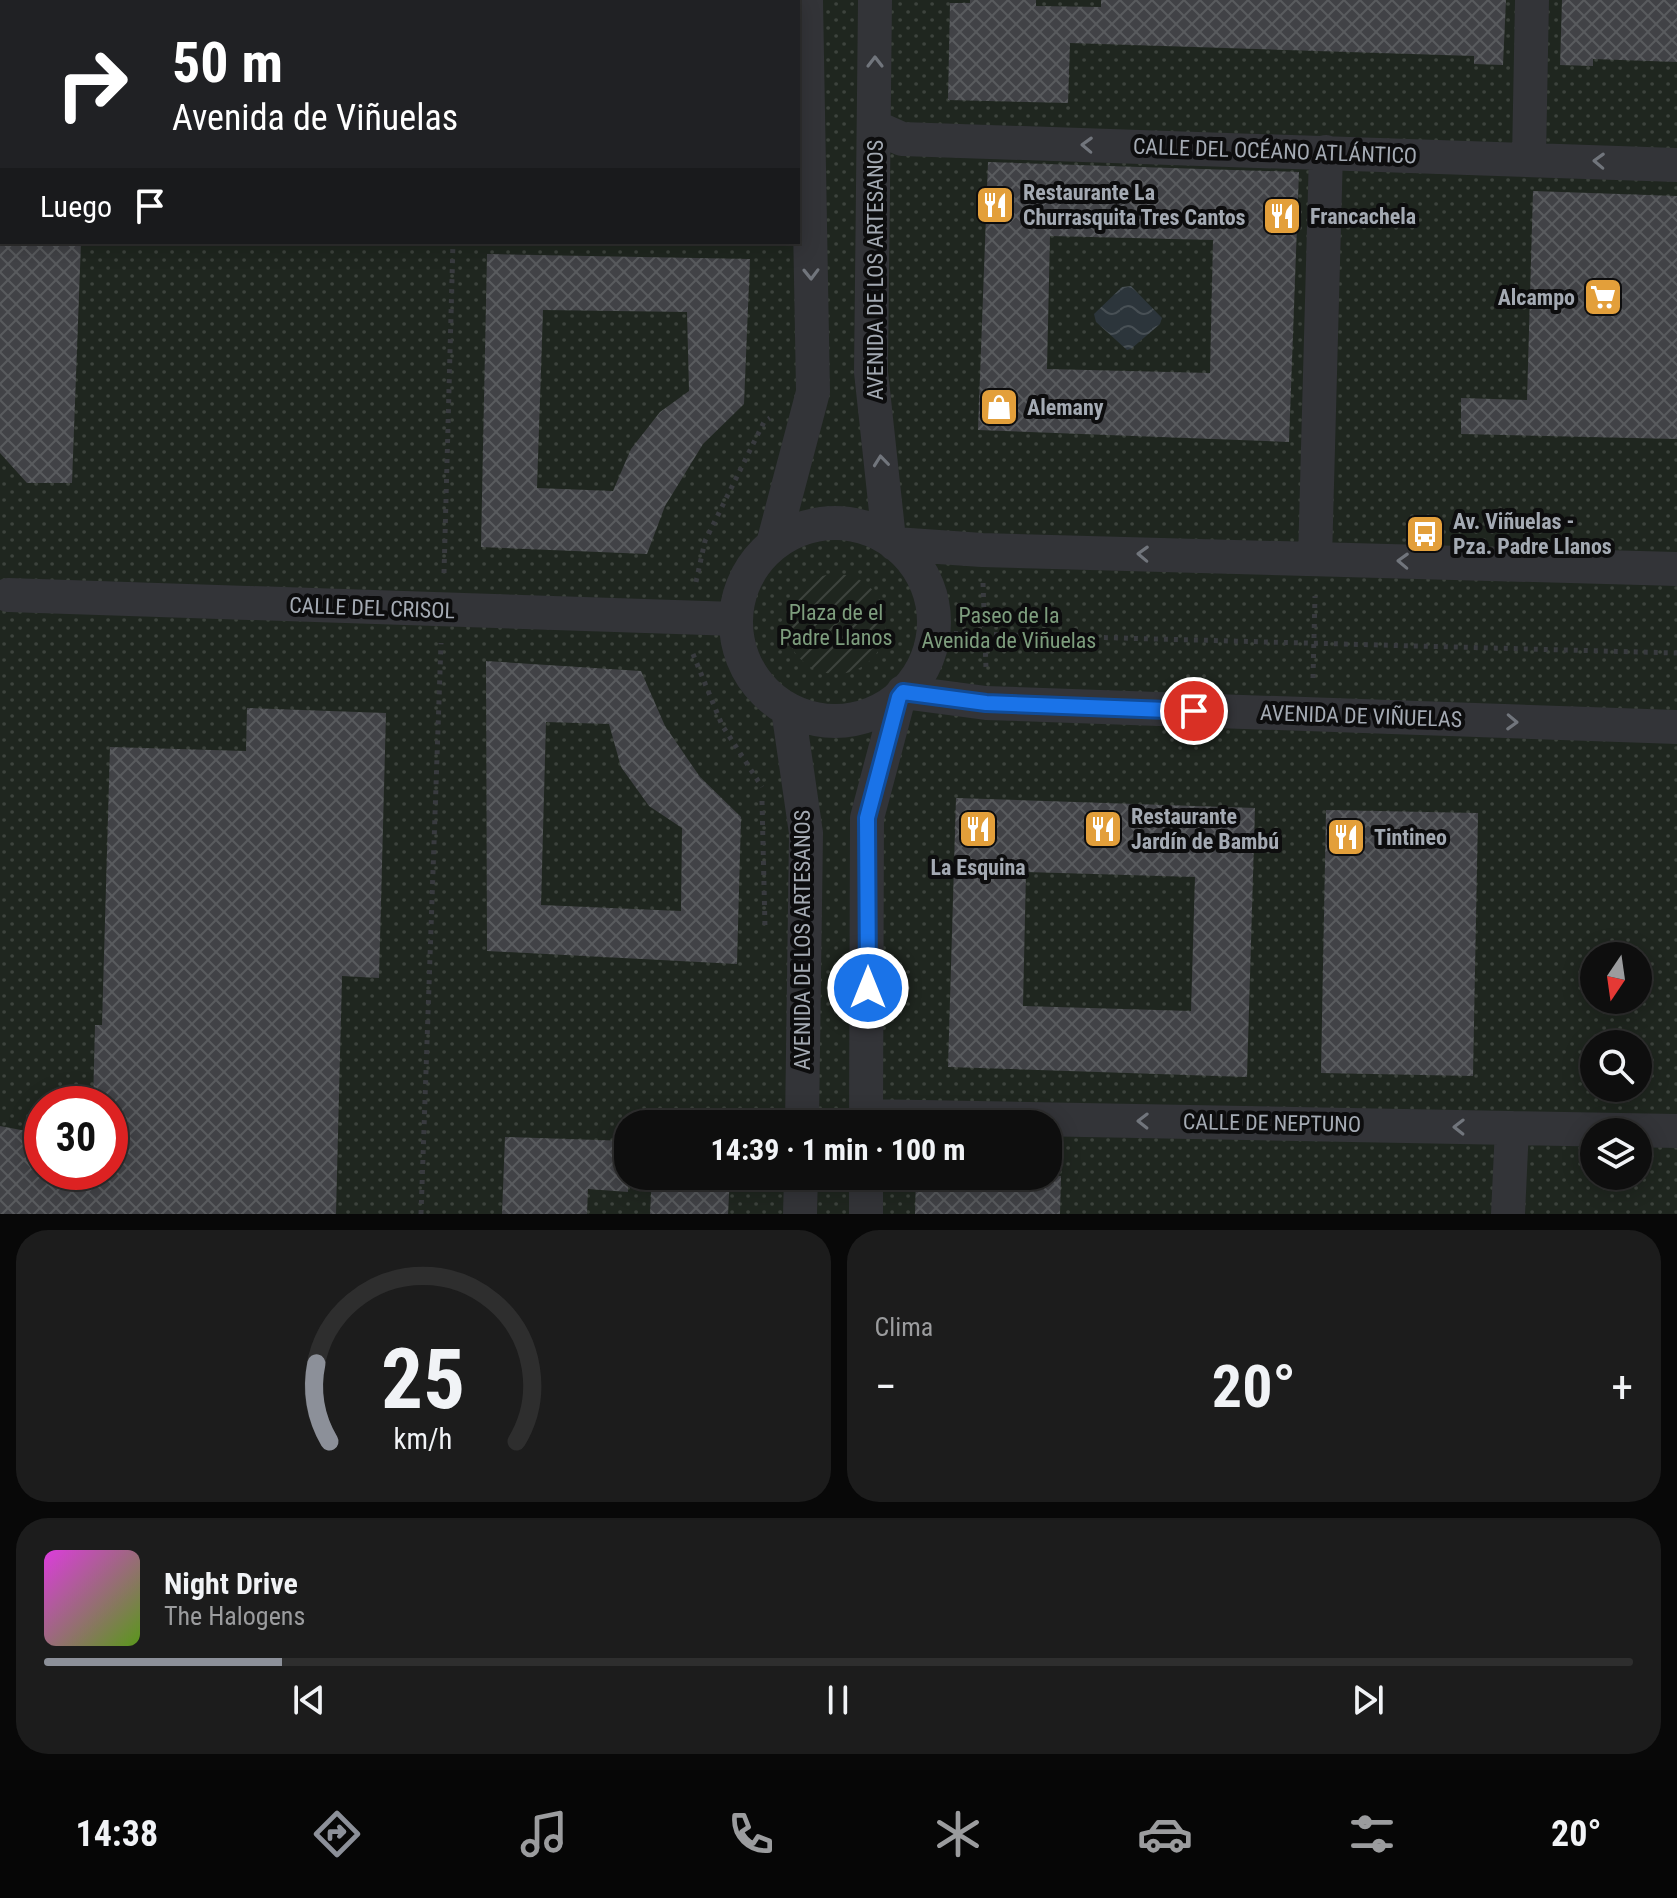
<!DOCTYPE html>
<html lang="es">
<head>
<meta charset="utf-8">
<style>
	body { margin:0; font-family:"Roboto Condensed",sans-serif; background:#1c1c1c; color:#f1f3f6; height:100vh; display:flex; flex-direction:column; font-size:30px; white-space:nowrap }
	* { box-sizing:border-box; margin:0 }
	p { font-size:26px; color:#9b9c9e }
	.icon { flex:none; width:44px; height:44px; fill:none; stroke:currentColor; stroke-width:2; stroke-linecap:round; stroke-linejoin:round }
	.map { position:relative; height:1214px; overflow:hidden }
	.side { display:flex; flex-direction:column; gap:16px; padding:16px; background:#080808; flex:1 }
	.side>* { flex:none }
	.banner { position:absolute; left:0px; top:0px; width:800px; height:244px; box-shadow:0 4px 20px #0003,0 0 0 2px #2e2e2e; background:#202124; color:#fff; overflow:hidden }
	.needle { width:52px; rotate:193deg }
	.controls { position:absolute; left:1580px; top:942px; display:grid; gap:16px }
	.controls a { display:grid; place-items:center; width:72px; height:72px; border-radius:50%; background:#0e0e0e; box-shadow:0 4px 20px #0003,0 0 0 2px #2e2e2e; font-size:40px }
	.speed { position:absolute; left:24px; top:1086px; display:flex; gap:16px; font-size:40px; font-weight:700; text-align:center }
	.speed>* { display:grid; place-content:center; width:104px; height:104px; border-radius:50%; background:#0e0e0e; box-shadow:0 4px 20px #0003,0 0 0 2px #2e2e2e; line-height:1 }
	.speed .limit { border:12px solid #d22; background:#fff; color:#111 }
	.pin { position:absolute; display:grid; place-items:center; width:68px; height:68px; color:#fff; margin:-34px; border:4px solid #fff; border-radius:50%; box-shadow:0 2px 8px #0007 }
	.me { position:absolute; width:88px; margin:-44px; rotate:0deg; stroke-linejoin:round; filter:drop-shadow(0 0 6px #0008) }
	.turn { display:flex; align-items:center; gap:28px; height:168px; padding:0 40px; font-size:36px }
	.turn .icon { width:104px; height:104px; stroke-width:2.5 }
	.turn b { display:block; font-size:56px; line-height:68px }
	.then { display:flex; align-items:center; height:76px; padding:0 40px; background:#0003; gap:16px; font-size:30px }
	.big { font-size:60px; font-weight:700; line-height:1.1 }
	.side .tile { flex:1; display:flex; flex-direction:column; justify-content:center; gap:12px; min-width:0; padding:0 28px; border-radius:32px; background:#1c1c1c }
	.side .dial { align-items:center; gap:0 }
	.dial svg { height:208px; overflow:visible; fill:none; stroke:#2e2e2e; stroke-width:7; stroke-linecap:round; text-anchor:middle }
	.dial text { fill:#f1f3f6; stroke:none }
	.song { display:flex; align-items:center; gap:24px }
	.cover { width:96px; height:96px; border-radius:12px; background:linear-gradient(135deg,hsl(300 70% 55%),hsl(90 70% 35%)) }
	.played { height:8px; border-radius:4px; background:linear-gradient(90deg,#8c9099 15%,#2e2e2e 15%) }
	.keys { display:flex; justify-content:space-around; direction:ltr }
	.heat { display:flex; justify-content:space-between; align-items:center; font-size:44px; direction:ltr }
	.side .tiles { flex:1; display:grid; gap:16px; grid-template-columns:1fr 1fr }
	.tile:last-child { grid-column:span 2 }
	.trip { position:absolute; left:614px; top:1110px; width:448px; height:80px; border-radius:32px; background:#0e0e0e; box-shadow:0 4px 20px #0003,0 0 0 2px #2e2e2e; font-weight:700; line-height:80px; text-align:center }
	.tab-bar { display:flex; height:128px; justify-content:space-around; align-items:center; background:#060606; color:#9b9c9e }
	.tab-bar .icon { width:56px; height:56px }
	.tab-bar .on { color:#8c9099 }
	.tab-bar b { font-size:36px; color:#f1f3f6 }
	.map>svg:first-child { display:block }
	.grass { fill:url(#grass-dots); fill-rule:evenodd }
	.garden { fill:url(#garden-furrows) }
	.water { fill:url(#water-waves) }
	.building { fill:url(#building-cross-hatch); fill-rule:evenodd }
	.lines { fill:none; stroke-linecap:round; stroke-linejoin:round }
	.path { stroke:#393b3f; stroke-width:5; stroke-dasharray:4 6; stroke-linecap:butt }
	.street { stroke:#333438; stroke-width:34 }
	.oneway { stroke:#71757c }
	.route-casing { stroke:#114b97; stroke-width:20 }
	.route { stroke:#1a73e8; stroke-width:14 }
	.labels { text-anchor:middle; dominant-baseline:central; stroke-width:8; stroke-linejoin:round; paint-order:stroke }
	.street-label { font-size:22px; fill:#a4aab3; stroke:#0d0d0e }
	.poi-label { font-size:22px; font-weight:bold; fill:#a4aab3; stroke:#0d0d0e; text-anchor:start }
	.park-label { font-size:22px; fill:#7d9d7d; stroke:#0d0d0e }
</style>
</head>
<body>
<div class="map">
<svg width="1677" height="1214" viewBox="0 0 1677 1214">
	<defs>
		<pattern id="grass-dots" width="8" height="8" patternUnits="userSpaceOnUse" patternTransform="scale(2)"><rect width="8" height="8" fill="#1f261f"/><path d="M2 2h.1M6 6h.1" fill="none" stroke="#3d433d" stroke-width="1.8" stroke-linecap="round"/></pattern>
		<pattern id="garden-furrows" width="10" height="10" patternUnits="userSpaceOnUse" patternTransform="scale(2)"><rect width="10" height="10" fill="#1f261f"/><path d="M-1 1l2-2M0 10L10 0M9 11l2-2" fill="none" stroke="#3d433d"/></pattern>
		<pattern id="water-waves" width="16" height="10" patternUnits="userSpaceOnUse" patternTransform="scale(2)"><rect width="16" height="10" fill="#2c353b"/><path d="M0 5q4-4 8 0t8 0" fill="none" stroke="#485055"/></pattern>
		<pattern id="building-cross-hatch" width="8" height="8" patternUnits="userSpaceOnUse" patternTransform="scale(2)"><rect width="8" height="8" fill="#414246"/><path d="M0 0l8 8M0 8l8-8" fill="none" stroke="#595b5e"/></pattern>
	</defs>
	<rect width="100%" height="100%" fill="#121213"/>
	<path class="grass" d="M0,0H1677V1214H0ZM2,2H798V242H2ZM1594,956H1638V1000H1594ZM1594,1044H1638V1088H1594ZM42,1104H110V1172H42ZM628,1124H1048V1176H628ZM1594,1132H1638V1176H1594Z"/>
	<path class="garden" d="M786 624a50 50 0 1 1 100 0a50 50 0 1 1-100 0Z"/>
	<path class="water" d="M1131,286L1162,318L1160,324L1131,349L1127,350L1096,322L1094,314L1122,287Z"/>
	<path class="building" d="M970,0H1036V6L1101,7V0H1506L1503,65L1474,64V56L1070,43L1068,103L948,100L950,3H970Z
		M1562,0H1677V62L1593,59V66L1560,65Z
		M988,162L1299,172L1289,442L978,430ZM1050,236L1213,240L1210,373L1047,369Z
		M1533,191L1677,196V439L1461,434V398L1527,400Z
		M0,242H81L72,483H27L0,453Z
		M487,254L750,259L744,404L703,444L665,506L647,554L481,547ZM543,310L687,312L689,391L660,412L631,449L613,491L537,488Z
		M486,661L641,671L665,726L700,777L741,817L737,964L487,951ZM546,722L609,724L621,767L649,806L682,828L681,911L541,905Z
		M247,708L386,713L379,978L342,976L336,1214H0V1126L42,1134V1172H110V1104H93L95,1025H102L110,747L246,751Z
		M956,798L1255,808L1247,1077L948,1067ZM1026,872L1195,877L1191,1011L1023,1006Z
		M1326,810L1478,813L1473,1076L1321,1073Z
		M505,1137L628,1141V1192L588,1189L587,1214H502Z
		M652,1176H730L728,1214H650Z
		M916,1176H1061L1060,1214H915Z"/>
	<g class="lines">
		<path class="path" d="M459,2V0
			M444,573L453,242
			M696,582L705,541L764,422L770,418
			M983,583L986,669
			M934,633L1677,653
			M693,654L722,725L762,787
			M1313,678L1315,596
			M762,801L765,927
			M421,1214L441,643"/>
		<path class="street" d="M875,0L871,372L889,539
			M875,127L902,139L1677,165
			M1529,158L1532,0
			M736 622a99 99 0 1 1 198 0a99 99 0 1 1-198 0Z
			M773,544L813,392L806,0
			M895,544L982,550L1677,569
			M1315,559L1326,152
			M8,595L736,619
			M903,692L986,703L1677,727
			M788,709L806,833L802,1124
			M866,1116L1677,1131
			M866,1124L867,818L899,697
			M800,1214L801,1176
			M866,1214V1176
			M1508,1214L1512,1128"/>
	</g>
	<defs><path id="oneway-chevron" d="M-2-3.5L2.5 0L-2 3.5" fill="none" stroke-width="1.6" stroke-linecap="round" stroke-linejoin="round" transform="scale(2)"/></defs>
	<g class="oneway">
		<use href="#oneway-chevron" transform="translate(875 62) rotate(-90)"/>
		<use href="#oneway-chevron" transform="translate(1087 145) rotate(-178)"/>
		<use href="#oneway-chevron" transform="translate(1599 161) rotate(-178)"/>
		<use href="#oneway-chevron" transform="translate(811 274) rotate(89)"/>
		<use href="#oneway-chevron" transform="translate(881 461) rotate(-96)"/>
		<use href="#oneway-chevron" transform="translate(1143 554) rotate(-178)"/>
		<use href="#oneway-chevron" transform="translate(1403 561) rotate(-178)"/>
		<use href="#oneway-chevron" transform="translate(1512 722) rotate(2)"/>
		<use href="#oneway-chevron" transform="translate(1143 1121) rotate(-179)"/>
		<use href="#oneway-chevron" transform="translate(1459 1127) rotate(-179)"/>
	</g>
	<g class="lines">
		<defs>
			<path id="route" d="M868,988L867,818L899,697L903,692L986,703L1194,711"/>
		</defs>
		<use href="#route" class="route-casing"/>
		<use href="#route" class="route"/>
	</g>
	<defs>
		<symbol id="restaurant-square" viewBox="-11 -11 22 22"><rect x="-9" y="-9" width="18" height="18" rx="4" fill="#e39f3a" stroke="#0d0d0e"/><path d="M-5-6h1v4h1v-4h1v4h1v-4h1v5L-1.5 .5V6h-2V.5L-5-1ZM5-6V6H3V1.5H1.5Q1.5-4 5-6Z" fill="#fff"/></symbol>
		<symbol id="supermarket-square" viewBox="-11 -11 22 22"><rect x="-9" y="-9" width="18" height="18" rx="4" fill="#e39f3a" stroke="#0d0d0e"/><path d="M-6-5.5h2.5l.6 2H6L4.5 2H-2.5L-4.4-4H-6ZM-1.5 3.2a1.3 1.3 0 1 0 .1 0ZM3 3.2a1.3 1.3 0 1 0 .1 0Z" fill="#fff"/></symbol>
		<symbol id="shop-square" viewBox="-11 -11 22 22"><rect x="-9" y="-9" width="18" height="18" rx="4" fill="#e39f3a" stroke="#0d0d0e"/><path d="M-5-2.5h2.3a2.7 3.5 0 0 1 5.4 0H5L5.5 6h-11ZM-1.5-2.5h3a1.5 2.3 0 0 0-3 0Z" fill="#fff"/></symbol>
		<symbol id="bus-square" viewBox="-11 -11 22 22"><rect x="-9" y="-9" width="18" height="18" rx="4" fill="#e39f3a" stroke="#0d0d0e"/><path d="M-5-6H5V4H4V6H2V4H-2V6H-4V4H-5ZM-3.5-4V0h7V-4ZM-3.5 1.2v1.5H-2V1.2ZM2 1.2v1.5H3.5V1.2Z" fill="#fff"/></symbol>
	</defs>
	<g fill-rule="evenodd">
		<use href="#restaurant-square" x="973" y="183" width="44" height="44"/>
		<use href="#restaurant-square" x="1260" y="194" width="44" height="44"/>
		<use href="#supermarket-square" x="1581" y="275" width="44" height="44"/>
		<use href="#shop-square" x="977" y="385" width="44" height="44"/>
		<use href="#bus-square" x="1403" y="512" width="44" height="44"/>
		<use href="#restaurant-square" x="956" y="807" width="44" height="44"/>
		<use href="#restaurant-square" x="1081" y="807" width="44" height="44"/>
		<use href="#restaurant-square" x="1324" y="815" width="44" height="44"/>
	</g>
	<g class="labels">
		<g class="street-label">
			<text transform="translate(1275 151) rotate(2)">CALLE DEL OCÉANO ATLÁNTICO</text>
			<text transform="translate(875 270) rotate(-90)">AVENIDA DE LOS ARTESANOS</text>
			<text transform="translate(372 608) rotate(2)">CALLE DEL CRISOL</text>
			<text transform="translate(1361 716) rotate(2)">AVENIDA DE VIÑUELAS</text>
			<text transform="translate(802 940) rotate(-90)">AVENIDA DE LOS ARTESANOS</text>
			<text transform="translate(1272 1123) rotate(1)">CALLE DE NEPTUNO</text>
		</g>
		<g class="poi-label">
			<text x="1023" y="192">Restaurante La<tspan x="1023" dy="25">Churrasquita Tres Cantos</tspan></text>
			<text x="1310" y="216">Francachela</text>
			<text x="1575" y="297" text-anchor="end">Alcampo</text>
			<text x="1027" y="407">Alemany</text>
			<text x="1453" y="521">Av. Viñuelas -<tspan x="1453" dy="25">Pza. Padre Llanos</tspan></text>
			<text x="1131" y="816">Restaurante<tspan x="1131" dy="25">Jardín de Bambú</tspan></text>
			<text x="1374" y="837">Tintineo</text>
			<text x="978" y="867" text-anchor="middle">La Esquina</text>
		</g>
		<g class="park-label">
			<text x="836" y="612">Plaza de el<tspan x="836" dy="25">Padre Llanos</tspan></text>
			<text x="1009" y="615">Paseo de la<tspan x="1009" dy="25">Avenida de Viñuelas</tspan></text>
		</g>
	</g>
</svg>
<div class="controls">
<a><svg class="needle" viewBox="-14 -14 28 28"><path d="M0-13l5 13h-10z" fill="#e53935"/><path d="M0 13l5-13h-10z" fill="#9b9c9e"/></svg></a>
<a><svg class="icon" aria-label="search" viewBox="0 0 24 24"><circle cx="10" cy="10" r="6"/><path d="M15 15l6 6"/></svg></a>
<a><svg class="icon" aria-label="layers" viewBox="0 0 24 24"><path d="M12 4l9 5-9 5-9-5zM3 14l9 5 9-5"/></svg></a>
</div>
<div class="speed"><div class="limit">30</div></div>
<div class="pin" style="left:1194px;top:711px;background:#d93025"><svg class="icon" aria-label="arrive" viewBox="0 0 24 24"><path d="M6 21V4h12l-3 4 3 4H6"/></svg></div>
<svg class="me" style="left:868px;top:988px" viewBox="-20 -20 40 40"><circle r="17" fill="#1a73e8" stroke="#fff" stroke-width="3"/><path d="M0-11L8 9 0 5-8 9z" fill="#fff"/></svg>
<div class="trip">14:39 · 1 min · 100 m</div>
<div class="banner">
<div class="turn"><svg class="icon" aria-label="right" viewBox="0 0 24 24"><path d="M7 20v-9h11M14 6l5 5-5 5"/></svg><div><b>50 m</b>Avenida de Viñuelas</div></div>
<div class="then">Luego<svg class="icon" aria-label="arrive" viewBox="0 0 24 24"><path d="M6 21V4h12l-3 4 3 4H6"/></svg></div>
</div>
</div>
<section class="side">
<div class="tiles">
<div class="tile dial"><svg viewBox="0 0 100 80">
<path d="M14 69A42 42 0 1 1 86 69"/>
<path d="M14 69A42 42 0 0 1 9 39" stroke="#8c9099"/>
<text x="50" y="56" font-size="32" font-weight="700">25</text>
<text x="50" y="72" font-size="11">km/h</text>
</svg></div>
<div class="tile"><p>Clima</p>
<div class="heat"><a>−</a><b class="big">20°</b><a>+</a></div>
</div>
<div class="tile">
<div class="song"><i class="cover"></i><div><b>Night Drive</b><p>The Halogens</p></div></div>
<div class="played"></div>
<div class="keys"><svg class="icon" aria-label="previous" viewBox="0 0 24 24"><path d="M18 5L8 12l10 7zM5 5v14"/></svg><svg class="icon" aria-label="pause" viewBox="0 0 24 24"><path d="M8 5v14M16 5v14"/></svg><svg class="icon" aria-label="next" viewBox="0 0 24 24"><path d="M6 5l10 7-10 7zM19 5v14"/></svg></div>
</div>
</div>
</section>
<nav class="tab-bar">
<b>14:38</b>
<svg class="icon on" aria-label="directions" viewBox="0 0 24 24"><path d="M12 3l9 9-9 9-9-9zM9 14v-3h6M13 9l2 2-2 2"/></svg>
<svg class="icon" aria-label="music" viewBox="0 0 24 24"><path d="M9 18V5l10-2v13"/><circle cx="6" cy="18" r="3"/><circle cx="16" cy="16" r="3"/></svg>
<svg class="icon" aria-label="phone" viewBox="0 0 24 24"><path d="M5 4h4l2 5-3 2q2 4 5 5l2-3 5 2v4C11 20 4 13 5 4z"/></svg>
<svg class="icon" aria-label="climate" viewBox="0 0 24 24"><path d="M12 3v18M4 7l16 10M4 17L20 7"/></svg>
<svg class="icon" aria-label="car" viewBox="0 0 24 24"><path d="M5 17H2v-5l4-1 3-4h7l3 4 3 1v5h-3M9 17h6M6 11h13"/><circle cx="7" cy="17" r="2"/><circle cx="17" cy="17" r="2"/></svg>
<svg class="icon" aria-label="filters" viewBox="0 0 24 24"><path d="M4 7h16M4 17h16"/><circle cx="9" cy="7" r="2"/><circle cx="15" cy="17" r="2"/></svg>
<b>20°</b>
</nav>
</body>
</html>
